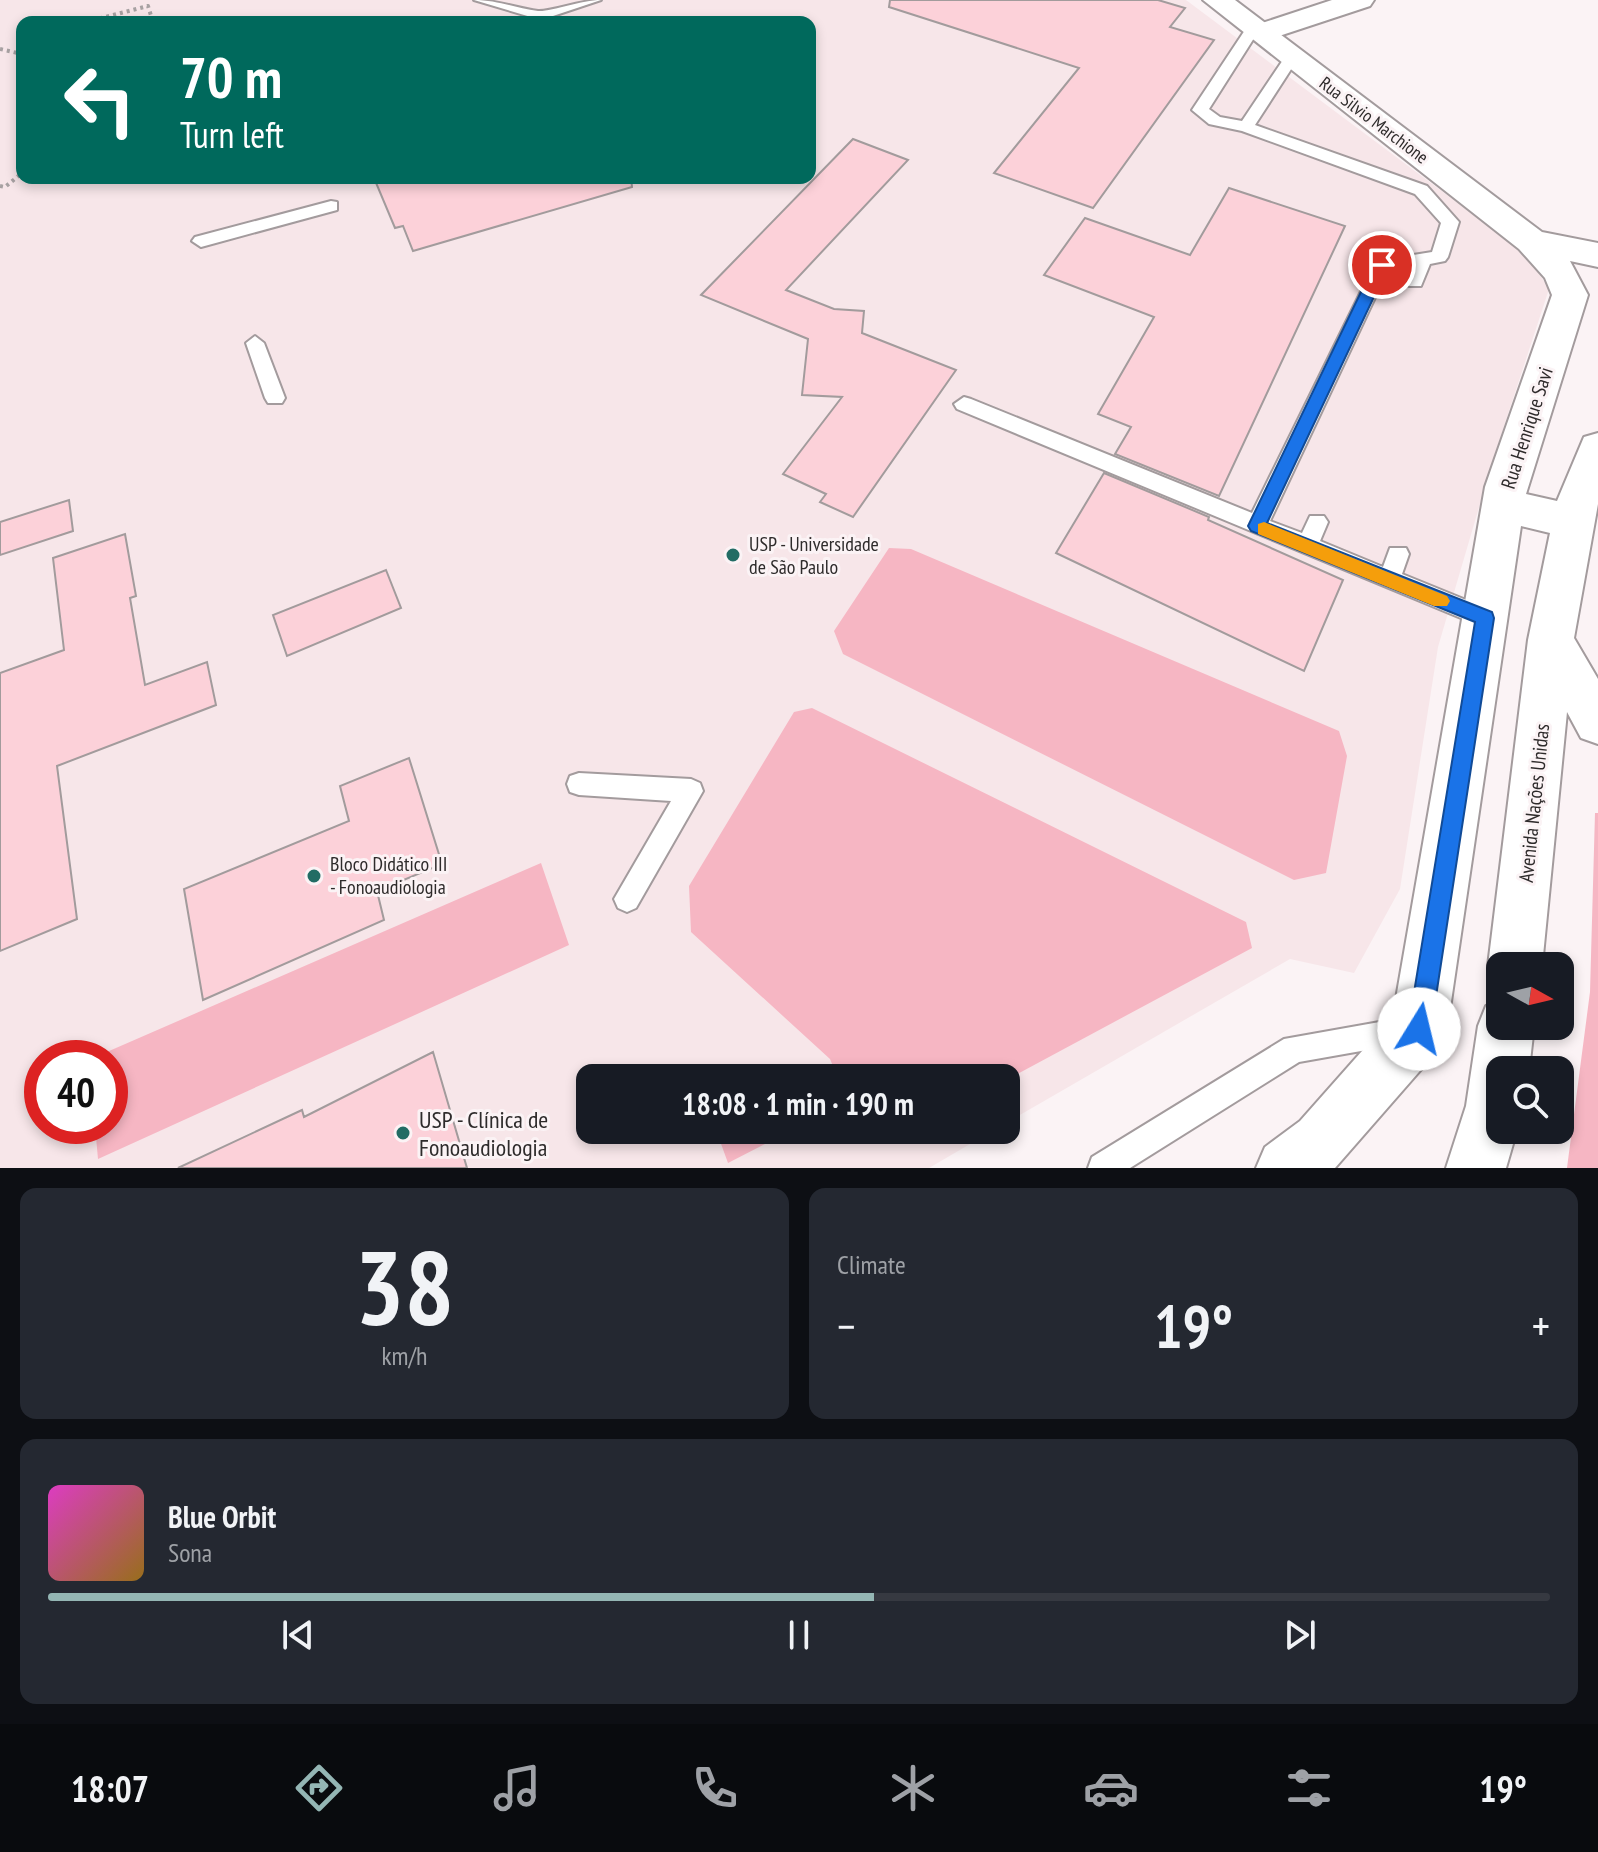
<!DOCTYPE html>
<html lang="en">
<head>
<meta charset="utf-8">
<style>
	body { margin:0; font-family:"PT Sans Narrow",sans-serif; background:#242831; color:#f1f3f6; height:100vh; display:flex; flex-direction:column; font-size:30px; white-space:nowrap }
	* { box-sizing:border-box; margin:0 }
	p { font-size:26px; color:#9ea1a6 }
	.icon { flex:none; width:44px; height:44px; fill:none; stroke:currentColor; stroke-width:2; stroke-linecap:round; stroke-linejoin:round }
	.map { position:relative; height:1168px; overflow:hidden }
	.sheet { display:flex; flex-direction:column; gap:20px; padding:20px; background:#0d0f14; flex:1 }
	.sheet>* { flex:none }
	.banner { position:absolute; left:16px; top:16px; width:800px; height:168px; border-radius:16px; box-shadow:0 4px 12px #0003; background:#00695c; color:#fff; overflow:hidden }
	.needle { width:52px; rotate:98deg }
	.controls { position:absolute; left:1486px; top:952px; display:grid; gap:16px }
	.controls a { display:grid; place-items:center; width:88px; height:88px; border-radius:16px; background:#171b24; box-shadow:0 4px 12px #0003; font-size:40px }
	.speed { position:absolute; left:24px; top:1040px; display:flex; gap:16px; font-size:40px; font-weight:700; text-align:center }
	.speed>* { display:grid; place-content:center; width:104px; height:104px; border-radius:50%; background:#171b24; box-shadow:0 4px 12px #0003; line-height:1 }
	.speed .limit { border:12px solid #d22; background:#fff; color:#111 }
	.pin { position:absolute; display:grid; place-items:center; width:68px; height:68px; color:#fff; margin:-34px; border:4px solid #fff; border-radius:50%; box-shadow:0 2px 8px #0007 }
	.me { position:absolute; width:88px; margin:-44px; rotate:9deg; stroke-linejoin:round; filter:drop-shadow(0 0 6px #0008) }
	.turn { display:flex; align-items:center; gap:28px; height:168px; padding:0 32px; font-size:36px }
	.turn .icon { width:104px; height:104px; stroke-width:2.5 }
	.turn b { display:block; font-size:56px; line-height:68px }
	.big { font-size:60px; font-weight:700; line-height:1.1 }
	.sheet .card { flex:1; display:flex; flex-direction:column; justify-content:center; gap:12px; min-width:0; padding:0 28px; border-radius:16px; background:#242831 }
	.sheet .dial { align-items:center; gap:0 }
	.dial b { font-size:104px; line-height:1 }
	.song { display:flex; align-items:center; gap:24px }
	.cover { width:96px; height:96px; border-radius:12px; background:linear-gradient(135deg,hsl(310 70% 55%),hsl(40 70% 35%)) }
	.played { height:8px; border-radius:4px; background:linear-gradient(90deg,#94b6b4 55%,#363941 55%) }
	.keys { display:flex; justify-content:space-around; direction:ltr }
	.heat { display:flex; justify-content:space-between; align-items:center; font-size:44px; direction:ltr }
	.sheet .tiles { flex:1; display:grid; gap:20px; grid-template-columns:1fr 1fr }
	.card:last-child { grid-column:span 2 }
	.trip { position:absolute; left:576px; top:1064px; width:444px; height:80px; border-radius:16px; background:#171b24; box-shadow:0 4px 12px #0003; font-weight:700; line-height:80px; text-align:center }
	.menu { display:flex; height:128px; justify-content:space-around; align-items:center; background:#090b0e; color:#9ea1a6 }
	.menu .icon { width:56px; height:56px }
	.menu .active { color:#94b6b4 }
	.menu b { font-size:36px; color:#f1f3f6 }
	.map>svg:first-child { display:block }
	.built { fill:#f7e6e9; fill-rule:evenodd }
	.green { fill:#f6b6c3 }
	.building { fill:#fcd1d9; stroke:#a29b9c; stroke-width:2 }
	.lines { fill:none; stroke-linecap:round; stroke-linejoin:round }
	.service-casing { stroke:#a39b9d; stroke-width:4 }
	.minor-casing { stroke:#a39b9d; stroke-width:4 }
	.tertiary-casing { stroke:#a39b9d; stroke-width:4 }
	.path { stroke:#a7a1a2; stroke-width:4; stroke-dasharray:3 4; stroke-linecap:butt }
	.service { fill:#fff; fill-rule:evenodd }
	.minor { fill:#fff; fill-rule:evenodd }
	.tertiary { fill:#fff; fill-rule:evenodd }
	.route { fill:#1a73e8; stroke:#114b97; stroke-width:2 }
	.slow { fill:#f59e0b }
	.poi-dot { fill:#226c64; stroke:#fbf3f5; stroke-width:3 }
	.labels { text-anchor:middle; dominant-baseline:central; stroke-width:6; stroke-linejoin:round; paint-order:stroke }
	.far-street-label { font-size:18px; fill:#2e2b2b; stroke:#fbf3f5 }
	.street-label { font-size:20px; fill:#2e2b2b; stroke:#fbf3f5 }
	.poi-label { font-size:20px; fill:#2e2b2b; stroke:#fbf3f5; text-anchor:start }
	.near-poi-label { font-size:24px; fill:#2e2b2b; stroke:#fbf3f5; text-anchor:start }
</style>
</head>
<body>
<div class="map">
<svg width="1598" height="1168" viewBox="0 0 1598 1168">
	<rect width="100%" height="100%" fill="#fbf3f5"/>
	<path class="built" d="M0,0H1186L1526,254L1549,289L1492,463L1438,647L1400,889L1354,973L1290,959L1006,1123V1078H590V1130H994L929,1168H0ZM22,22H810V178H22ZM42,1058H110V1126H42Z"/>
	<path class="green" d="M889,548L911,549L1339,731L1347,756L1326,873L1294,880L843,654L834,631Z
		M812,708L1246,922L1252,948L1006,1080L838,1078L830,1059L691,932L689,886L794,712Z
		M1595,813H1598V1168H1567L1590,992Z
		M541,863L569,945L98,1159L95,1126H110V1058H93Z
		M716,1130H766L771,1141L728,1163Z"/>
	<path class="building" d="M890,0H1158L1185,8L1170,27L1214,40L1093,208L994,173L1079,68L889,7Z
		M853,139L908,160L786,290L834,309L864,311L862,333L956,370L853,517L820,502L826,494L783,474L842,397L802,395L808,339L701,295Z
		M374,178H631L632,187L413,251L403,226L395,228Z
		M1229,188L1345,226L1219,496L1115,454L1131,427L1098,414L1154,317L1044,275L1085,218L1190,255Z
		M1104,473L1209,517L1208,520L1343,580L1304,671L1056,553Z
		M69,500L73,531L0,555V522Z
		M125,534L136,596L130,598L145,685L207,662L216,705L57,766L77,919L0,951V673L64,650L53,558Z
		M386,570L401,608L287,656L273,615Z
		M409,758L442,864L377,891L384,920L203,1000L184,889L349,821L340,786Z
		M433,1052L467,1168H178L302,1110L304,1117Z"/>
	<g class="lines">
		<defs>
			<path id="service" d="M474,0C497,0 515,8 538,11C551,12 581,0 601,0L541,20Z
				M1249,24L1261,27L1209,109L1220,117L1242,121L1287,54H1297L1299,57L1255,125L1427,186L1459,222L1448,257L1445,261L1430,264L1421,286H1409L1406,282L1411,267L1388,270L1270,521L1302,533L1310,516H1324L1328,522L1320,541L1383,567L1390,548H1406L1409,554L1402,574L1493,611L1496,618L1493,625L1485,628L957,409L954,404L964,397L971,399L1252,513L1376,261L1432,252L1441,223L1415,194L1242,131L1209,124L1192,110Z
				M331,201L337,202V210L201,247L192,241L195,237Z
				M255,336L264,343L285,398L282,403H268L265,398L246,343Z
				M579,773L691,779L700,783L703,791L636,908L627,912L618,908L614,899L671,801L579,795L570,792L567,784L570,776Z
				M1402,1018L1412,1022L1416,1032L1412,1042L1299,1062L1130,1168H1088L1092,1157L1284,1039Z"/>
			<path id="minor" d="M1332,0H1374L1370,6L1270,39H1250L1245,33L1250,27Z"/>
			<path id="tertiary" d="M1203,0H1235L1542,232L1598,243V267L1570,261L1588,295L1526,494L1557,501L1584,437L1598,433V504L1574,638L1598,679V744L1581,738L1567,712L1542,966H1500V987L1488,966L1528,640L1550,533L1521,526L1447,1029L1439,1049L1335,1168H1256L1265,1147L1300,1121L1393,1016L1485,487L1552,295L1545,278L1519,249Z
				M1500,1001V1026H1534L1529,1070H1500V1130H1517L1506,1168H1446L1466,1106L1478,1026L1486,1006Z"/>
		</defs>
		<use href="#service" class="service-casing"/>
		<use href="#minor" class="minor-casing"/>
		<use href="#tertiary" class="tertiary-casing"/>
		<path class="path" d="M86,22L148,6L153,22
			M0,49L22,54
			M0,186L5,187L22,173"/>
		<use href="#service" class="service"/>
		<use href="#minor" class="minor"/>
		<use href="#tertiary" class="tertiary"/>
	</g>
	<path class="route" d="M1382,260L1389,265L1267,523L1492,612L1494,618L1431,1029L1428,1038L1419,1041L1411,1038L1408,1029L1475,622L1251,531L1248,526L1374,265Z"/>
	<path class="slow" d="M1264,522L1447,596L1450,601L1447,606H1434L1258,534V524Z"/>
	<g class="poi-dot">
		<circle cx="733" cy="555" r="8"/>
		<circle cx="314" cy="876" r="8"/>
		<circle cx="403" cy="1133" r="8"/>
	</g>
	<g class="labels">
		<g class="far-street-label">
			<text transform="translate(1374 120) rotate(37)">Rua Silvio Marchione</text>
		</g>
		<g class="street-label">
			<text transform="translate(1527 428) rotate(-72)">Rua Henrique Savi</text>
			<text transform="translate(1534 803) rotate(-84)">Avenida Nações Unidas</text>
		</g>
		<g class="poi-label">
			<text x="749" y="544">USP - Universidade<tspan x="749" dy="23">de São Paulo</tspan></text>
			<text x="330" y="864">Bloco Didático III<tspan x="330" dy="23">- Fonoaudiologia</tspan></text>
		</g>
		<g class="near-poi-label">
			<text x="419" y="1119">USP - Clínica de<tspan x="419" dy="28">Fonoaudiologia</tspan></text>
		</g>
	</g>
</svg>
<div class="controls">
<a><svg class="needle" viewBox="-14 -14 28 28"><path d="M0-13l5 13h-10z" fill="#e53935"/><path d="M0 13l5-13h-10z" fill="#9ea1a6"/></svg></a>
<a><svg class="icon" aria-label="search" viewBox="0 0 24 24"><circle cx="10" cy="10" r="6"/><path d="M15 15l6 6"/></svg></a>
</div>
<div class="speed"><div class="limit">40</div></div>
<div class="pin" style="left:1382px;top:265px;background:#d93025"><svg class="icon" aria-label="arrive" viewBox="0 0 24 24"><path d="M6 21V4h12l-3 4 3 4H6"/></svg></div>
<svg class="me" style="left:1419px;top:1029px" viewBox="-20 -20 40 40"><circle r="19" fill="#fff"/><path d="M0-13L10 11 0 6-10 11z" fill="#1a73e8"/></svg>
<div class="trip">18:08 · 1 min · 190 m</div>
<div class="banner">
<div class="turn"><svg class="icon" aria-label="left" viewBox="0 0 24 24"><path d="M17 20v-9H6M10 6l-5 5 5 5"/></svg><div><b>70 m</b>Turn left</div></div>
</div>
</div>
<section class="sheet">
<div class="tiles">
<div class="card dial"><b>38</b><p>km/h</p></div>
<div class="card"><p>Climate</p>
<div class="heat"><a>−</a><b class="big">19°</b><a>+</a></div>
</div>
<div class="card">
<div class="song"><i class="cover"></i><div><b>Blue Orbit</b><p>Sona</p></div></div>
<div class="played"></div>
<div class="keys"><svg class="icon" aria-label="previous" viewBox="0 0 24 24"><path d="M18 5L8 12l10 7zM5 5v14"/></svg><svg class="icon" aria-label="pause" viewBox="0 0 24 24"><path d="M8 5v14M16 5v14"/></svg><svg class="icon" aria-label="next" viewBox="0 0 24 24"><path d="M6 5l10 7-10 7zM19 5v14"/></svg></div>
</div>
</div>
</section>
<nav class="menu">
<b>18:07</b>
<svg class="icon active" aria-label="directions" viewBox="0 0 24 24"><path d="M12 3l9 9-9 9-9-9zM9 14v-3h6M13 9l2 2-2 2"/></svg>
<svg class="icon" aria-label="music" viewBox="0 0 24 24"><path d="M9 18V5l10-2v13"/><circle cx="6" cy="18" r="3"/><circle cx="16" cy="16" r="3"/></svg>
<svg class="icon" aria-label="phone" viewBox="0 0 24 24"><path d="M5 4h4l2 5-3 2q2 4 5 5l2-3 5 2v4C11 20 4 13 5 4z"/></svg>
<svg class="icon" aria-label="climate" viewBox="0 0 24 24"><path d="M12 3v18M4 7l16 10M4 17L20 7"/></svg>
<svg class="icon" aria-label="car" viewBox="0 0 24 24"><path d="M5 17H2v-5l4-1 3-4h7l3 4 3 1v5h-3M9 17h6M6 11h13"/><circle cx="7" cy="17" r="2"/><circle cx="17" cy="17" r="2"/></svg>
<svg class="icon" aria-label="filters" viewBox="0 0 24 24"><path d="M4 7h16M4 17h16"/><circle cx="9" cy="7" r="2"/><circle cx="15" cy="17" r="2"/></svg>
<b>19°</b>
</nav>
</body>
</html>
